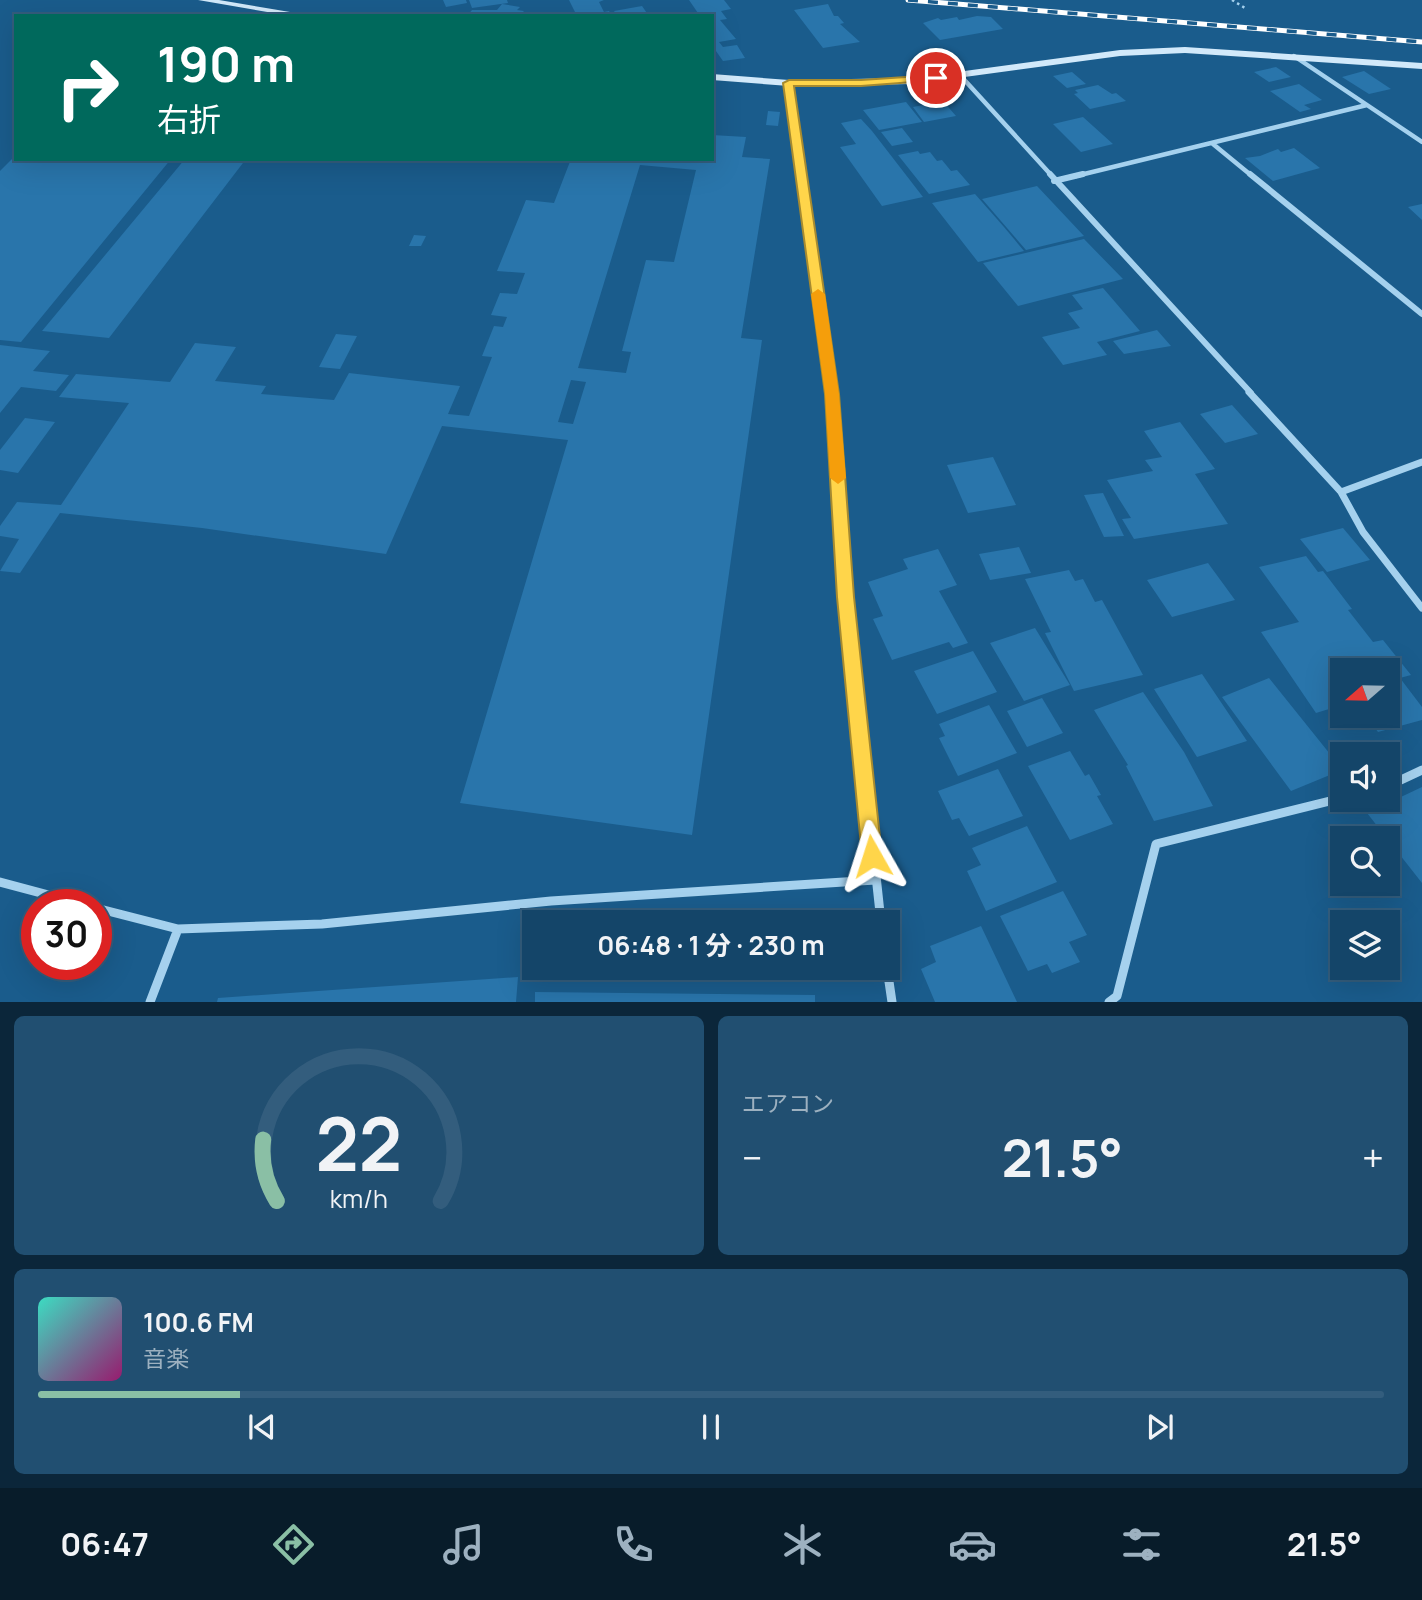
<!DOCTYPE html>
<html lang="ja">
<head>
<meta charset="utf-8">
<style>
	body { margin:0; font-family:Manrope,"Noto Sans JP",sans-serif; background:#214f71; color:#f1f3f6; height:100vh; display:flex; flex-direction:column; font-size:26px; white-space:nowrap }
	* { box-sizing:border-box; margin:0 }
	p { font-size:23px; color:#9db1c0 }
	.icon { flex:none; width:38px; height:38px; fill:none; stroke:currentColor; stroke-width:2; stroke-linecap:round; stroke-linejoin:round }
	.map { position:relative; height:1002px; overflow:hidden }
	.details { display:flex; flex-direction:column; gap:14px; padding:14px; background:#0b263a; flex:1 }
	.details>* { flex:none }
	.banner { position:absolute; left:14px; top:14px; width:700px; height:147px; border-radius:0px; box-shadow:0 7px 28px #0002,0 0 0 2px #335d7d; background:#00695c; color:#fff; overflow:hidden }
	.needle { width:46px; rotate:250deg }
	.controls { position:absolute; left:1330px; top:658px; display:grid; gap:14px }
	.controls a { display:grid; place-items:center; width:70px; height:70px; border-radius:0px; background:#144569; box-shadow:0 7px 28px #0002,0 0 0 2px #335d7d; font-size:35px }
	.speed { position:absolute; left:21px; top:889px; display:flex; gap:14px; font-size:35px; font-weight:700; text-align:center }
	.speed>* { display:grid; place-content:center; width:91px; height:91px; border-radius:50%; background:#144569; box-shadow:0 7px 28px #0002,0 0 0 2px #335d7d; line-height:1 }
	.speed .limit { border:10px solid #d22; background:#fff; color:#111 }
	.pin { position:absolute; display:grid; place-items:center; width:60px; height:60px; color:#fff; margin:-30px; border:4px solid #fff; border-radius:50%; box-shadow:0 2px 7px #0007 }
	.me { position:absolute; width:77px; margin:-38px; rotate:354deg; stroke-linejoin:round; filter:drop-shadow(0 0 5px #0008) }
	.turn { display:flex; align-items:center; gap:24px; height:147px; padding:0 28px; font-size:32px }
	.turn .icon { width:91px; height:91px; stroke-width:2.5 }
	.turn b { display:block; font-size:49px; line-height:60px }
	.big { font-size:52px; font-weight:700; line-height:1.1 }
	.details .tile { flex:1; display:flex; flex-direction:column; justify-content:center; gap:10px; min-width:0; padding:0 24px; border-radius:10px; background:#214f71 }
	.details .dial { align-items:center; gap:0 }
	.dial svg { height:182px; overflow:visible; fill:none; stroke:#335d7d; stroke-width:7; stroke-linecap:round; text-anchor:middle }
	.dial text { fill:#f1f3f6; stroke:none }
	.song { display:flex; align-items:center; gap:21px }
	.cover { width:84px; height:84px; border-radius:10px; background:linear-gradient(135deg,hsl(170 70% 55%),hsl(320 70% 35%)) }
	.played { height:7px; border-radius:4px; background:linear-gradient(90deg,#8abfa5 15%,#335d7d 15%) }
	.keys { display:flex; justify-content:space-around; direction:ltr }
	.heat { display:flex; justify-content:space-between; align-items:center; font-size:38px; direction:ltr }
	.details .tiles { flex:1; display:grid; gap:14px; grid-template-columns:1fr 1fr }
	.tile:last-child { grid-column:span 2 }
	.trip { position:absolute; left:522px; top:910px; width:378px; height:70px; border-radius:0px; background:#144569; box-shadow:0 7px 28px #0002,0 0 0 2px #335d7d; font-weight:700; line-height:70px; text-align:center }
	.menu { display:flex; height:112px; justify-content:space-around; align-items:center; background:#081c2a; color:#9db1c0 }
	.menu .icon { width:49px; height:49px }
	.menu .on { color:#8abfa5 }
	.menu b { font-size:32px; color:#f1f3f6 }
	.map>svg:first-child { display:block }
	.building { fill:#2975ab; fill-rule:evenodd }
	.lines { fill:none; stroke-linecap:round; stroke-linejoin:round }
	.path { stroke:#a5d1ee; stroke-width:2.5; stroke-dasharray:2.5 3.5; stroke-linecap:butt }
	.street-far3 { stroke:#a5d1ee; stroke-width:4.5 }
	.street-far2 { stroke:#a5d1ee; stroke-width:6 }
	.street-far1 { stroke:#a5d1ee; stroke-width:7 }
	.street { stroke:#a5d1ee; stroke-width:9 }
	.secondary { fill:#d2e9fa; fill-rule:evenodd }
	.rail-casing { stroke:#fff; stroke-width:5 }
	.rail { stroke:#1a5c8c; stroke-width:3.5; stroke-dasharray:10; stroke-linecap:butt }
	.route { fill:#ffd54a; stroke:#a68a30; stroke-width:2 }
	.slow { fill:#f59e0b }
</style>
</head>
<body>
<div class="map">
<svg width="1422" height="1002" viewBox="0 0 1422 1002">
	<rect width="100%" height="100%" fill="#1a5c8c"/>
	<path class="building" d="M443,0H466L467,3L446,7Z
		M469,0H507L508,3L472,8Z
		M569,0H604L599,2L604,12L609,11L612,16H577Z
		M689,0H724L731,9L721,11L727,19L720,20L736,39L719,42L723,47L737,45L745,58L723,61L716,51L712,52V16H700Z
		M502,4L520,7L517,10L524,11L521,14L525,16H467L472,10H497Z
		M828,4L834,16H838L844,23L840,24L860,42L823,48L794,10Z
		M642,6L649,16H617L614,11Z
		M977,16L991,17L1003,29L940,40L923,23L938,18L941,20L957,17L959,20Z
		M1276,67L1291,77L1269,82L1254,72Z
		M1364,71L1391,89L1369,94L1342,77Z
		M1072,72L1086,84L1067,88L1053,76Z
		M1299,84L1322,100L1304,105L1311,109L1300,112L1270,91Z
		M1098,85L1112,94L1116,93L1126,101L1090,109L1074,94L1078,93L1075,90Z
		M943,101L956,116L924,122L913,107Z
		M906,102L922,122L879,130L863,110Z
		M768,111L780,112L778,126L766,125Z
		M1083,117L1113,144L1081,152L1053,124Z
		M861,119L872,131L923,197L882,206L840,147L856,144L841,123Z
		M902,128L913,142L892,146L881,132Z
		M712,135L746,137L742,157L770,159L741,338L762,340L692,835L460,803L568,440L442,426L386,554L202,528L60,513L20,573L0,571L19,539L0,536V526L17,502L61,505L129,403L59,397L76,374L170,382L195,343L236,347L215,381L266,386L261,394L334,400L349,373L460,386L448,414L469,416L492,357L482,356L494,326L503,327L507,317L491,315L500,293L517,294L525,273L497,271L526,200L554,203L571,159H712ZM640,165L696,170L674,262L646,260L622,351L631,352L626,373L578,368ZM571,380L586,382L573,424L558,422Z
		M1294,148L1320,168L1273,181L1245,158L1260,156L1278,149L1281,152Z
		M918,151L920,154L930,152L937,161L942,160L951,171L957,170L970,185L929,194L898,155Z
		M16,155V159H171L21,342L0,340V171Z
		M185,159H246L109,338L42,331Z
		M1037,186L1084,236L1026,250L982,199Z
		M975,194L1004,227L1024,251L978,262L932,203Z
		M1422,204V220L1408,207Z
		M414,235L426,236L421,246H409Z
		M1084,239L1123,279L1018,306L983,263Z
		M1103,288L1140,331L1097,342L1107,355L1063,365L1042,337L1080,328L1068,313L1083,309L1072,295Z
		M1157,330L1171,346L1124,354L1113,341Z
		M336,334L357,336L340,369L319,367Z
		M0,345L50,351L33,371L69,375L56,391L21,387L0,413Z
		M1232,405L1258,434L1225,443L1200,414Z
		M25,418L55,422L18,473L0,470V450Z
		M1180,422L1215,469L1195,474L1228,524L1134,539L1122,519L1131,518L1107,480L1153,471L1145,460L1162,457L1144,431Z
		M993,457L1016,505L968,513L947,465Z
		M1103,493L1124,536L1104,537L1084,495Z
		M1343,528L1370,560L1327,572L1300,539Z
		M1019,547L1031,573L990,580L979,554Z
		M938,549L957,585L939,591L968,643L953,648L949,642L892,660L873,619L883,616L868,582L908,569L903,559Z
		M1306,556L1318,572L1323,571L1352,609L1348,610L1373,642L1383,640L1411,675L1400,678L1422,707V720L1378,732L1366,716H1388V670H1342V705L1316,713L1261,632L1299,622L1259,567Z
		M1208,563L1235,600L1172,617L1147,580Z
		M1069,570L1075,581L1083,579L1095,602L1102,600L1143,675L1074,691L1045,633L1051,632L1025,579Z
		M1035,628L1070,685L1024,701L990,643Z
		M973,651L997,692L937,714L914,671Z
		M1202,674L1247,741L1197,757L1154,689Z
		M1269,678L1342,769V770L1291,791L1222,697Z
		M1143,692L1184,752L1213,806L1154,821L1126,766L1128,765L1094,710Z
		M1042,698L1063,733L1027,747L1007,711Z
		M989,705L1017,753L958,776L939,738L945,736L939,724Z
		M1070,751L1085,776L1089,774L1101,795L1097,796L1113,824L1070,840L1028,766Z
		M998,769L1023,816L969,836L959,818L952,820L938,791Z
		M1422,787V883L1367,813Z
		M1027,826L1057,882L986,911L967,871L981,865L972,848Z
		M1063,891L1087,935L1069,942L1080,962L1052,973L1047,964L1028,971L1000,916Z
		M981,926L1017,1002H935L921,969L936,962L930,946Z
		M518,977L516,1002H217L218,998Z
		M535,992L815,995V1002H535Z"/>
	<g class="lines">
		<path class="path" d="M1232,0L1245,8"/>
		<path class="street-far3" d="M1294,56L1422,142
			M959,74L1052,176
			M789,83L802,176
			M1213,144L1252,176
			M1076,176L1367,105"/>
		<path class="street-far2" d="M802,174L832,393
			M1050,174L1251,393
			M1250,174L1422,314
			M1054,181L1083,174"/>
		<path class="street-far1" d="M832,392L853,665
			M1249,392L1341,492L1363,532L1422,608
			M1341,492L1422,462"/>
		<path class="street" d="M853,663L881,922
			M1388,786L1422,770
			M0,882L86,905
			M96,908L178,929L322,924L551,901L875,880
			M887,968L892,1002
			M150,1002L178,929
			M1109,1002L1117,996L1156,844L1342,798"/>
		<path class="secondary" d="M198,0H219L314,16H291Z
			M1185,47L1422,63V69L1185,53L1120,56L913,84L789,86L712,80V74L789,80L913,78L1120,50Z"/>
		<defs>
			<path id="rail" d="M908,0L1422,42"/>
		</defs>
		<use href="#rail" class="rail-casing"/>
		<use href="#rail" class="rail"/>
	</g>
	<path class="route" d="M936,75L939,76V80L861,86H794L839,394L854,597L882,856L879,863L872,866L865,863L862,856L837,597L825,394L783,83L789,80H861Z"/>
	<path class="slow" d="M818,289L825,294L839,394L846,478L838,484L830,478L825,394L811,294Z"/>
</svg>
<div class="controls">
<a><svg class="needle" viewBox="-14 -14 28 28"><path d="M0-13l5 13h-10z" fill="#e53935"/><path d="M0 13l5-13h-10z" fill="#9db1c0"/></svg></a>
<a><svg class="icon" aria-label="sound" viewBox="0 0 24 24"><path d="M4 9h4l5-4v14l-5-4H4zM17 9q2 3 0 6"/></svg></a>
<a><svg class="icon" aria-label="search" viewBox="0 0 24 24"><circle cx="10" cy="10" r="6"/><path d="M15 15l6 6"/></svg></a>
<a><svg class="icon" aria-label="layers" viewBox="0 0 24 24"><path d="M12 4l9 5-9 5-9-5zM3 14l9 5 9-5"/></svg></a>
</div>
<div class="speed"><div class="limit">30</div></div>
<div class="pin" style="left:936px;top:78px;background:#d93025"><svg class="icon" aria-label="arrive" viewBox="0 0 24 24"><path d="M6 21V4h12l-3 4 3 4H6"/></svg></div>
<svg class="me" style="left:872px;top:856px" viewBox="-20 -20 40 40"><path d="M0-17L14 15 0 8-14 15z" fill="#ffd54a" stroke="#fff" stroke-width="4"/></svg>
<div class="trip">06:48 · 1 分 · 230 m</div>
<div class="banner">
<div class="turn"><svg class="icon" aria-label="right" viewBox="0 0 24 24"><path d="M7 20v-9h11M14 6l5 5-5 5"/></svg><div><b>190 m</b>右折</div></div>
</div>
</div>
<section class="details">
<div class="tiles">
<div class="tile dial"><svg viewBox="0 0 100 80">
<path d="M14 69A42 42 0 1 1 86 69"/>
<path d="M14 69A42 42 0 0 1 8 42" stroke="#8abfa5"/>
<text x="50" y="56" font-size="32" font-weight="700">22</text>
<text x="50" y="72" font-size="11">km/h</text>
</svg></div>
<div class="tile"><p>エアコン</p>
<div class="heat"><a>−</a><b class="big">21.5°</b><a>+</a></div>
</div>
<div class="tile">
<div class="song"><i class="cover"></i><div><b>100.6 FM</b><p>音楽</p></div></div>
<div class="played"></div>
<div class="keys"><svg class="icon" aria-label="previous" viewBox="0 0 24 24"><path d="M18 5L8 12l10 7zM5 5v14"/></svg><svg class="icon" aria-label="pause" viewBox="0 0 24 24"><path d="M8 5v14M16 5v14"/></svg><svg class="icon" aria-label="next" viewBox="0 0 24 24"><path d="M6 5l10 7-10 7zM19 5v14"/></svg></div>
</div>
</div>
</section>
<nav class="menu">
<b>06:47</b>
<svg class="icon on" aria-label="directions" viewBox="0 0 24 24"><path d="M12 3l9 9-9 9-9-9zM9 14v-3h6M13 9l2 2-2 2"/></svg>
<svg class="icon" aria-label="music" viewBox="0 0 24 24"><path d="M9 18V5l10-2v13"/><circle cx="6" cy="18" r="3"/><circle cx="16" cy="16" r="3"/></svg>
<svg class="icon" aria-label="phone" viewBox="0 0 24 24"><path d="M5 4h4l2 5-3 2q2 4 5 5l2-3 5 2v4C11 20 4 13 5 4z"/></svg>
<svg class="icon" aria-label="climate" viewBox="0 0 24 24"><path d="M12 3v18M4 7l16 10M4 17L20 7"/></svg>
<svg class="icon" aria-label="car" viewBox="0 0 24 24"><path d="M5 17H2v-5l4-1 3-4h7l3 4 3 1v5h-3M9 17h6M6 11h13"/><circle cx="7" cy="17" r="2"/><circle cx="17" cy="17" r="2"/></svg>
<svg class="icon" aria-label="filters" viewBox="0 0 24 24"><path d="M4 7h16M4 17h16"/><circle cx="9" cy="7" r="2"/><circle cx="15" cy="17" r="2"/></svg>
<b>21.5°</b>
</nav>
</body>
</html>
